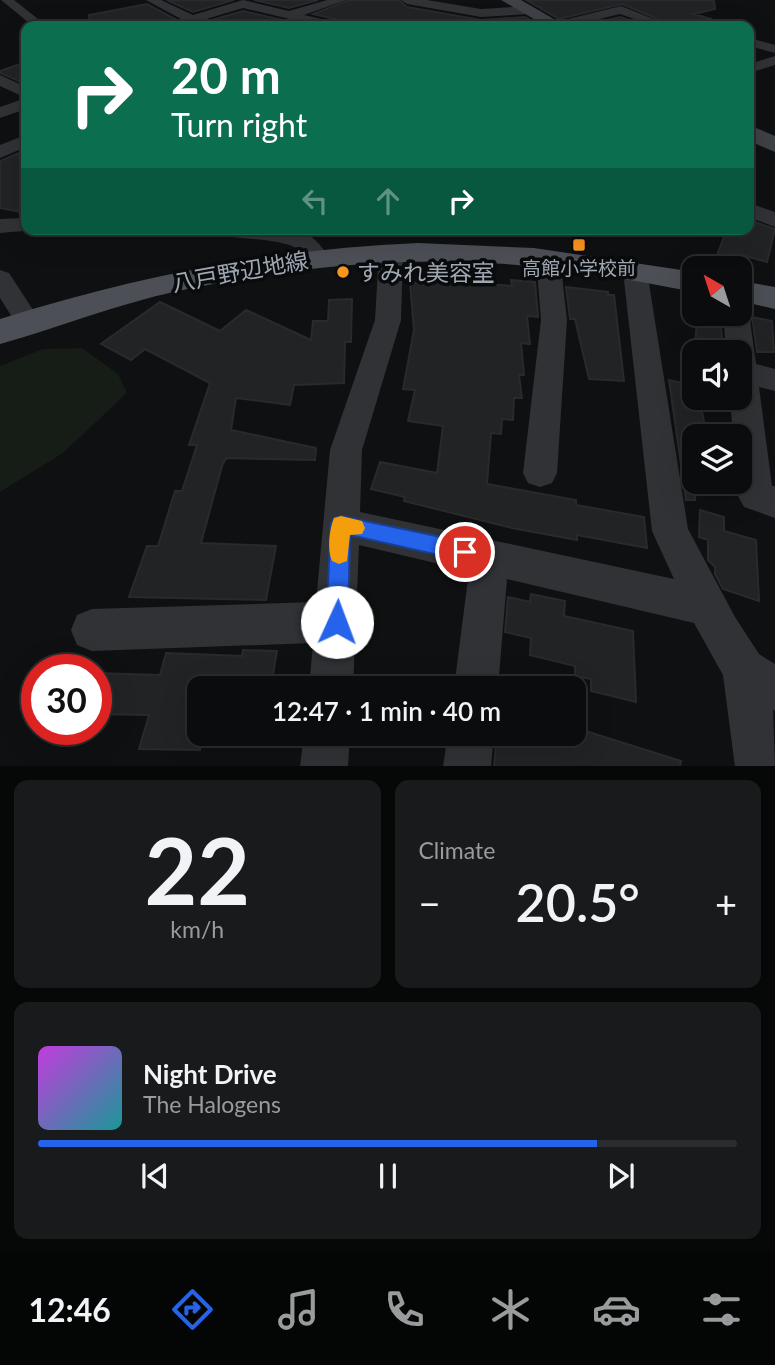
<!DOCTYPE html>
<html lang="en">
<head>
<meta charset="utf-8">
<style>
	body { margin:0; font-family:Lato,"Noto Sans JP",sans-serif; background:#191a1b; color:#f1f3f6; height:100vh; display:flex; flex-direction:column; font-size:26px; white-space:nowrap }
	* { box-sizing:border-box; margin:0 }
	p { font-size:23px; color:#9a9b9d }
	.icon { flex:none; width:38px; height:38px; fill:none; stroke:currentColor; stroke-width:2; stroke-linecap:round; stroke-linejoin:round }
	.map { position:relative; height:766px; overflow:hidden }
	.details { display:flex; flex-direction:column; gap:14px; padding:14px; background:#060707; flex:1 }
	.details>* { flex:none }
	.top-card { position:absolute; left:21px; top:21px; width:733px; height:214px; border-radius:14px; box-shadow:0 7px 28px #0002,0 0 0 2px #2b2c2e; background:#0b6e4f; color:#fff; overflow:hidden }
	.needle { width:46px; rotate:321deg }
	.tools { position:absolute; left:682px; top:256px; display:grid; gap:14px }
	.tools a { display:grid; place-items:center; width:70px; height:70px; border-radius:14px; background:#0b0c0d; box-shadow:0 7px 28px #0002,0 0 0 2px #2b2c2e; font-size:35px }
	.speed { position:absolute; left:21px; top:654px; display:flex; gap:14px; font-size:35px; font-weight:700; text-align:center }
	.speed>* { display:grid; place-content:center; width:91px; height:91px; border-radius:50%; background:#0b0c0d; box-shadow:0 7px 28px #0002,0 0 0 2px #2b2c2e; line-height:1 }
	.speed .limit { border:10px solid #d22; background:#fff; color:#111 }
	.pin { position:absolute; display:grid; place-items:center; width:60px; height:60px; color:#fff; margin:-30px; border:4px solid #fff; border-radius:50%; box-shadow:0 2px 7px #0007 }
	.me { position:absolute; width:77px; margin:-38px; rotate:2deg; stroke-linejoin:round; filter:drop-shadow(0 0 5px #0008) }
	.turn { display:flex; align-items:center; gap:24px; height:147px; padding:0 35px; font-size:32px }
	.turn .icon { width:91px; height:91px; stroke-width:2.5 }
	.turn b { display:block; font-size:49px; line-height:60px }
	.lanes { display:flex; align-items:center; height:66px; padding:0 35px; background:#0003; justify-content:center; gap:35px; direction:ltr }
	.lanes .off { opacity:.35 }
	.big { font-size:52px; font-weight:600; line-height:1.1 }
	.details .widget { flex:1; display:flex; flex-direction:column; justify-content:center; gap:10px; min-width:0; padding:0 24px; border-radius:14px; background:#191a1b }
	.details .dial { align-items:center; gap:0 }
	.dial b { font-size:91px; line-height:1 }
	.song { display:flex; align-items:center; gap:21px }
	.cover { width:84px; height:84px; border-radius:10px; background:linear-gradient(135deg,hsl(290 70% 55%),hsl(180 70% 35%)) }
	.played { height:7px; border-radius:4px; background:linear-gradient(90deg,#2563eb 80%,#2b2c2e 80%) }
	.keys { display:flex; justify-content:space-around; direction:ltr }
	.heat { display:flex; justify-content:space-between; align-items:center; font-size:38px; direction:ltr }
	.details .tiles { flex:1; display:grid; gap:14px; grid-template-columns:1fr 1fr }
	.widget:last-child { grid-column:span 2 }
	.trip { position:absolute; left:187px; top:676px; width:399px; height:70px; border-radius:14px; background:#0b0c0d; box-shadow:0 7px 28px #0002,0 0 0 2px #2b2c2e; font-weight:600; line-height:70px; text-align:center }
	.dock { display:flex; height:112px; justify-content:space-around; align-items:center; background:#040505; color:#9a9b9d }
	.dock .icon { width:49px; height:49px }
	.dock .on { color:#2563eb }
	.dock b { font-size:32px; color:#f1f3f6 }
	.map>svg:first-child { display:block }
	.green { fill:#161c16 }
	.building { fill:#222325; stroke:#292a2d; stroke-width:2 }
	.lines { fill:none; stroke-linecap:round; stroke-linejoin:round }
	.street { fill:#303236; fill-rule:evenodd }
	.secondary { fill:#3e4146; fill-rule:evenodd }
	.primary { fill:#4c4f55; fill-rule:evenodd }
	.route { fill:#2563eb; stroke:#184099; stroke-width:2 }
	.slow { fill:#f59e0b }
	.poi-dot { fill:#fb951d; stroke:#0a0b0c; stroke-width:2.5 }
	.labels { text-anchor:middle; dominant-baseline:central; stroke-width:7; stroke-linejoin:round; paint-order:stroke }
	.far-poi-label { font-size:19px; fill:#a0a8b3; stroke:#0a0b0c }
	.street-label { font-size:23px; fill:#a0a8b3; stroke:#0a0b0c }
	.poi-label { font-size:23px; fill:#a0a8b3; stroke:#0a0b0c; text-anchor:start }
</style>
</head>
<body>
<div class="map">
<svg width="775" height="767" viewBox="0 0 775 767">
	<rect width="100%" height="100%" fill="#0f1011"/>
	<path class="green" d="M82,348L118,374L127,393L63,453L0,492V366L43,349Z"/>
	<path class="building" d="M167,0H234L193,12Z
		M254,0H318L289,8Z
		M349,0H399L407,7L481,20L525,17L541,26H342L340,20L313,14Z
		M526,0H714L715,9L694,14L711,19L710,26H674L622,4L559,19Z
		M147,4L175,19L161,26H118L110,19L101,20L98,26H90L89,15Z
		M243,11L309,26H191Z
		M620,17L647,26H581Z
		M26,62V84L0,73V71Z
		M26,150V213L0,208V161Z
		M752,221L775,229L767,262L742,255L739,265L716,258L727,229H749Z
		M511,280L535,282L538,317L527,316L530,344L521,343L524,375H519L522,398H514L513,420L502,419L501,434L491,433L487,484L576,500V505L644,517L647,548L577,535V540L512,528L404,501L405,497L371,489L380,462L437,473L443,426L408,421L415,390L403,389L414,330L410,283L460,282L512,286Z
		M566,287L608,292V295H614L624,381L589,379L575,319H570Z
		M352,299L351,342H345L344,383L294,385L290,405L236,398L231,430L316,448L315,460L226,458L222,466L201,543L276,546L266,600L129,597L147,546H158L175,491H182L197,445H189L210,383L145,349L131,360L101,344L160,302L220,331L246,310L311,340L313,321H328L329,300Z
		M697,313H720L723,352H695Z
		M752,317L772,321L774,352H757Z
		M669,380L695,386V397H699L707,436H695V500H686Z
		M700,510L724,517V531L756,540L759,601L723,589L715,574V567L708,560V540L699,537Z
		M531,594L565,601L564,616L633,631L636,702L591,691V679L575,676V666L530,655L531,638L505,632L508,597L530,602Z
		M243,650L277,651L272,681L222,680L220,688H200V750L139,749L149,715L96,714V673L160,675L166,653L242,656Z
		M579,729L681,761L680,767H494L497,733H578Z"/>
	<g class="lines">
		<path class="street" d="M1,0H14L38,19L36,22H28Z
			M146,0H161L193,15L243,0L289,11L327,0H346L304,15L339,23L340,26H319L243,8L183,26H164L181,19Z
			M401,0H427L481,9L529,6L535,10L529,14L481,17L407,4Z
			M621,6L671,26H654L620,14L571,26H551L552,23Z
			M110,22L116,26H100L101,23Z
			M749,38L775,45V53L749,46Z
			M775,56V65L749,73V64Z
			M0,75L26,87V98L0,86Z
			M26,98V109L0,118V107Z
			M26,135V147L0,158V145Z
			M749,203L775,212V227L749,217Z
			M26,218V229L34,230L0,233V219Z
			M213,229C236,229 290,226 310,236C317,240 324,250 329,257L325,262C303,268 308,252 292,246C272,239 245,239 224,236L216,234Z
			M391,245L399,247L403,252L401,320L362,450L360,512L674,579L652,531L623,271L626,266L635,264L644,266L647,271L688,529L735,617L759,654L775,664V711L773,710L775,767H735L723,675L694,623L507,579L498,688H454L469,571L359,545L353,688H309L313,643L92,651L77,645L71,630L77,615L92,609L316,602L330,450L375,320L379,252L383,247Z
			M548,251L556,253L560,258L567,320L557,473L552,483L540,487L528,483L523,473L541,320L536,258L540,253Z
			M0,270L9,273L37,316L41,322L37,328L28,331L19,328L0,298Z
			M740,305L745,307L749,313L756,364L775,369V391L759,387L772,486H775V518L744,507L738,496L737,481H740V436H733L730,397H740V352H726L723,313H740Z
			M304,733H350L348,767H300Z
			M448,733H494L491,767H443Z"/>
		<path class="secondary" d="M501,0H521L566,26H546Z
			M749,125L775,136V152L749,141Z"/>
		<path class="primary" d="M418,243L534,248L695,272V292C632,280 569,268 506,264C396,256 286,268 178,291C117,304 60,327 0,344V319C137,276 274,249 418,243Z
			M740,281L775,287V309L740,301Z"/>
	</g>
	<path class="route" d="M341,516L465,542L472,545L475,552L472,559L465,561L350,535L348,622L344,630L337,633L329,630L326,622L331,524L334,518Z"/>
	<path class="slow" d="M341,516L362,521L365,528L362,534L350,535L347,561L339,564L332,561C327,550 329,530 334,518Z"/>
	<g class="poi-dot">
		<rect x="572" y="238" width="14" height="14" rx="3.5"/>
		<circle cx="343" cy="272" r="7"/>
	</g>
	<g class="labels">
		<g class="far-poi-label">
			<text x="579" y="267">高館小学校前</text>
		</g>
		<g class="street-label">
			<text transform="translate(240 271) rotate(-10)">八戸野辺地線</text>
		</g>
		<g class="poi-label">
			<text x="357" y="272">すみれ美容室</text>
		</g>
	</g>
</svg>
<div class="tools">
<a><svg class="needle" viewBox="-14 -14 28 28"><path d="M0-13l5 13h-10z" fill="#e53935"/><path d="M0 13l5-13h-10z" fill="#9a9b9d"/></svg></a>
<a><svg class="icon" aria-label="sound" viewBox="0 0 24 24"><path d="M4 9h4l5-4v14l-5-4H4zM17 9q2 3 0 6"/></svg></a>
<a><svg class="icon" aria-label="layers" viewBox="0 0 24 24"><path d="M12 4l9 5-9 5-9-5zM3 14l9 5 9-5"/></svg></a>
</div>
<div class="speed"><div class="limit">30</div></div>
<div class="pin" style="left:465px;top:552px;background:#d93025"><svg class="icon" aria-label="arrive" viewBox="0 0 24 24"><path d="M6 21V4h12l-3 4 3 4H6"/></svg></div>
<svg class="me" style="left:337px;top:622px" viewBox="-20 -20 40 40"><circle r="19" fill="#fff"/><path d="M0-13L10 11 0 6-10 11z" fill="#2563eb"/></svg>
<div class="trip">12:47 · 1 min · 40 m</div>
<div class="top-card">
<div class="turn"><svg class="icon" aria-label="right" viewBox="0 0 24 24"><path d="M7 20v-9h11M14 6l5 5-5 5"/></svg><div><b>20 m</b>Turn right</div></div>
<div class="lanes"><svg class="icon off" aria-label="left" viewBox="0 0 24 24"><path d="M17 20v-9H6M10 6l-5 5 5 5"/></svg><svg class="icon off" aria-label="ahead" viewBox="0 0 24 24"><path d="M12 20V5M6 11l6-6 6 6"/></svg><svg class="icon" aria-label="right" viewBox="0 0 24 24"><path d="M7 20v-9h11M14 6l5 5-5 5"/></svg></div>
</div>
</div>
<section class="details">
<div class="tiles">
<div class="widget dial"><b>22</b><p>km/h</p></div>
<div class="widget"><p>Climate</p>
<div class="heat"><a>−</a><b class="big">20.5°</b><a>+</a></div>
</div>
<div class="widget">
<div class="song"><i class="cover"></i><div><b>Night Drive</b><p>The Halogens</p></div></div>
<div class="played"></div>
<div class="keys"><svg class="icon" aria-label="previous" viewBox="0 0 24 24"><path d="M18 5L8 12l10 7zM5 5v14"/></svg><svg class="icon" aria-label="pause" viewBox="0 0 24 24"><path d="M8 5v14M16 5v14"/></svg><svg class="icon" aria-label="next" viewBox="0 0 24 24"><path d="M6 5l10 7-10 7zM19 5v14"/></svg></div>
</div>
</div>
</section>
<nav class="dock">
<b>12:46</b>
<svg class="icon on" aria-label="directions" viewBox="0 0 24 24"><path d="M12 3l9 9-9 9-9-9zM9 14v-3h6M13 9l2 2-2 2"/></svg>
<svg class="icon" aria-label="music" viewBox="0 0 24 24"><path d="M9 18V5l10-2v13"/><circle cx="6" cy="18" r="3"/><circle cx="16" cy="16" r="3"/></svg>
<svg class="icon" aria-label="phone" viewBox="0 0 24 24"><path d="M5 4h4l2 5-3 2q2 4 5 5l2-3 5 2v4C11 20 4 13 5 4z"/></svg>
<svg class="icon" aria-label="climate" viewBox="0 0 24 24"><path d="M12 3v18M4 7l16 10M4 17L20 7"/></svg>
<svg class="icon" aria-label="car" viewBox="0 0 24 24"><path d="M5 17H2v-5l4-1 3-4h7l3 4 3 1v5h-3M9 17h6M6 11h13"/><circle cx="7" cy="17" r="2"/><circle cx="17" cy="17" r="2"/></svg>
<svg class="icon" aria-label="filters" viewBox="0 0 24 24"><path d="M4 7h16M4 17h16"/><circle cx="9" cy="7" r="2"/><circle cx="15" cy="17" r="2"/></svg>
</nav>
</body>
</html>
